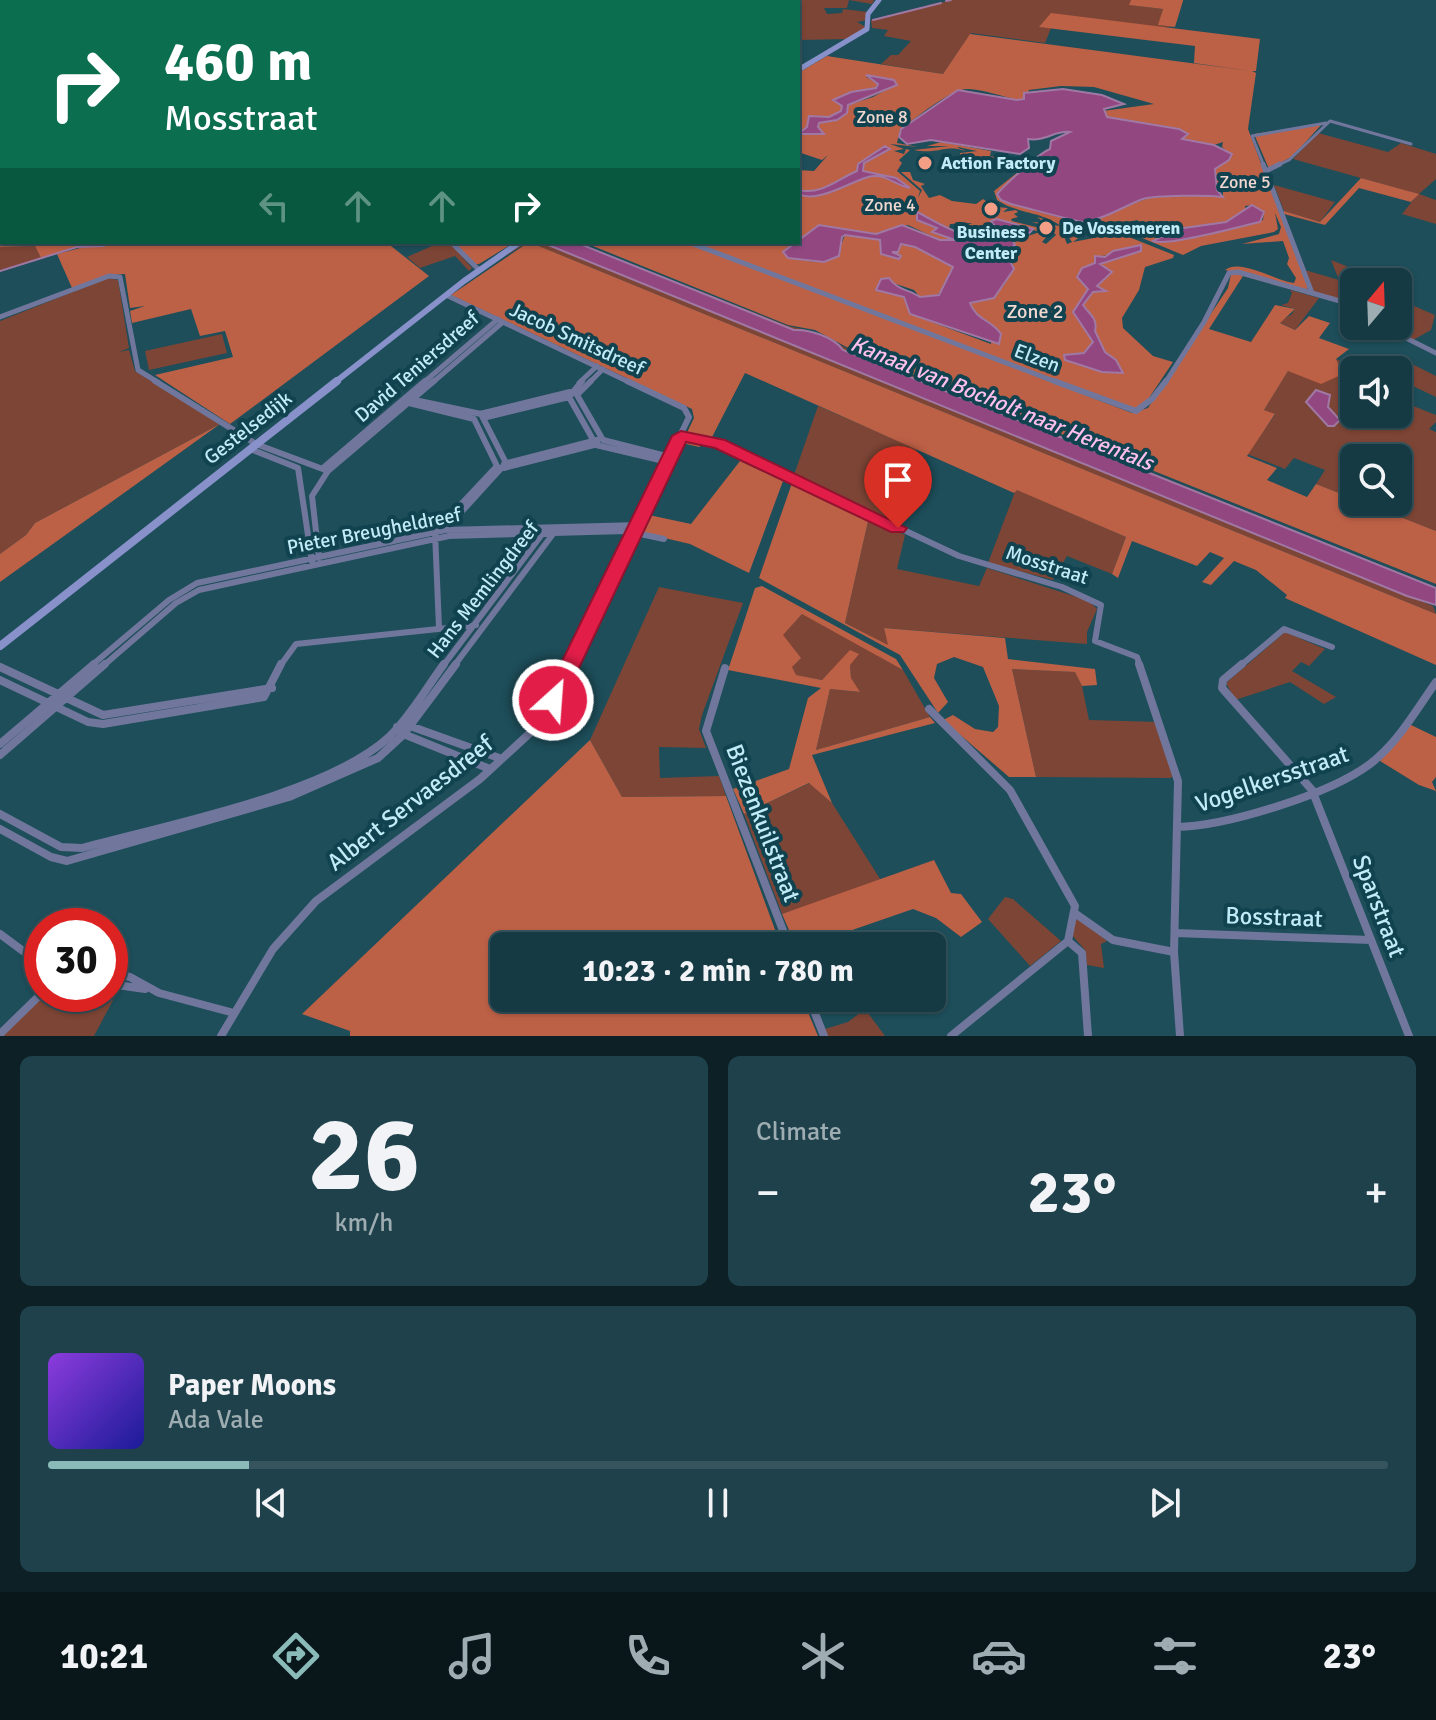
<!DOCTYPE html>
<html lang="en">
<head>
<meta charset="utf-8">
<style>
	body { margin:0; font-family:Signika,sans-serif; background:#1f414b; color:#f1f3f6; height:100vh; display:flex; flex-direction:column; font-size:30px; white-space:nowrap }
	* { box-sizing:border-box; margin:0 }
	p { font-size:26px; color:#9eadb2 }
	.icon { flex:none; width:44px; height:44px; fill:none; stroke:currentColor; stroke-width:2; stroke-linecap:round; stroke-linejoin:round }
	.map { position:relative; height:1036px; overflow:hidden }
	.sheet { display:flex; flex-direction:column; gap:20px; padding:20px; background:#0c2025; flex:1 }
	.sheet>* { flex:none }
	.top-card { position:absolute; left:0px; top:0px; width:800px; height:244px; box-shadow:0 2px 6px #0004,0 0 0 2px #35545d; background:#0b6e4f; color:#fff; overflow:hidden }
	.needle { width:52px; rotate:19deg }
	.fabs { position:absolute; left:1340px; top:268px; display:grid; gap:16px }
	.fabs a { display:grid; place-items:center; width:72px; height:72px; border-radius:12px; background:#163a44; box-shadow:0 2px 6px #0004,0 0 0 2px #35545d; font-size:40px }
	.speed { position:absolute; left:24px; top:908px; display:flex; gap:16px; font-size:40px; font-weight:700; text-align:center }
	.speed>* { display:grid; place-content:center; width:104px; height:104px; border-radius:50%; background:#163a44; box-shadow:0 2px 6px #0004,0 0 0 2px #35545d; line-height:1 }
	.speed .limit { border:12px solid #d22; background:#fff; color:#111 }
	.pin { position:absolute; display:grid; place-items:center; width:68px; height:68px; color:#fff; margin:-82px -34px; border-radius:50% 50% 50% 0; rotate:-45deg; box-shadow:0 0 8px #0007 }
	.pin .icon { rotate:45deg }
	.me { position:absolute; width:88px; margin:-44px; rotate:26deg; stroke-linejoin:round; filter:drop-shadow(0 0 6px #0008) }
	.turn { display:flex; align-items:center; gap:28px; height:168px; padding:0 32px; font-size:36px }
	.turn .icon { width:104px; height:104px; stroke-width:2.5 }
	.turn b { display:block; font-size:56px; line-height:68px }
	.lanes { display:flex; align-items:center; height:76px; padding:0 32px; background:#0003; justify-content:center; gap:40px; direction:ltr }
	.lanes .off { opacity:.35 }
	.big { font-size:60px; font-weight:800; line-height:1.1 }
	.sheet .card { flex:1; display:flex; flex-direction:column; justify-content:center; gap:12px; min-width:0; padding:0 28px; border-radius:12px; background:#1f414b }
	.sheet .dial { align-items:center; gap:0 }
	.dial b { font-size:104px; line-height:1 }
	.song { display:flex; align-items:center; gap:24px }
	.cover { width:96px; height:96px; border-radius:12px; background:linear-gradient(135deg,hsl(270 70% 55%),hsl(240 70% 35%)) }
	.played { height:8px; border-radius:4px; background:linear-gradient(90deg,#8bbbb9 15%,#35545d 15%) }
	.keys { display:flex; justify-content:space-around; direction:ltr }
	.heat { display:flex; justify-content:space-between; align-items:center; font-size:44px; direction:ltr }
	.sheet .tiles { flex:1; display:grid; gap:20px; grid-template-columns:1fr 1fr }
	.card:last-child { grid-column:span 2 }
	.trip { position:absolute; left:490px; top:932px; width:456px; height:80px; border-radius:12px; background:#163a44; box-shadow:0 2px 6px #0004,0 0 0 2px #35545d; font-weight:800; line-height:80px; text-align:center }
	.tabs { display:flex; height:128px; justify-content:space-around; align-items:center; background:#09171b; color:#9eadb2 }
	.tabs .icon { width:56px; height:56px }
	.tabs .selected { color:#8bbbb9 }
	.tabs b { font-size:36px; color:#f1f3f6 }
	.map>svg:first-child { display:block }
	.green { fill:#7d4535 }
	.forest { fill:#bc6046; fill-rule:evenodd }
	.water { fill:#924781; stroke:#a078a4; stroke-width:2 }
	.lines { fill:none; stroke-linecap:round; stroke-linejoin:round }
	.stream { stroke:#a078a4; stroke-width:2 }
	.minor-far3 { stroke:#71779c; stroke-width:3 }
	.minor-far2 { stroke:#71779c; stroke-width:5 }
	.minor-far1 { stroke:#71779c; stroke-width:6 }
	.minor { stroke:#71779c; stroke-width:8 }
	.secondary-far2 { stroke:#8891ca; stroke-width:5 }
	.secondary-far1 { stroke:#8891ca; stroke-width:6 }
	.secondary { stroke:#8891ca; stroke-width:8 }
	.route { fill:#e11d48; stroke:#92132f; stroke-width:2 }
	.poi-dot { fill:#f49e86; stroke:#10434f; stroke-width:3 }
	.labels { text-anchor:middle; dominant-baseline:central; stroke-width:8; stroke-linejoin:round; paint-order:stroke }
	.far-park-label { font-size:18px; fill:#f3d8d1; stroke:#10434f }
	.far-poi-label { font-size:18px; font-weight:bold; fill:#c1ebf7; stroke:#10434f; text-anchor:start }
	.park-label { font-size:20px; fill:#f3d8d1; stroke:#10434f }
	.street-label { font-size:20px; fill:#c1ebf7; stroke:#10434f }
	.water-label { font-size:22px; font-style:italic; fill:#febfed; stroke:#10434f }
	.near-street-label { font-size:24px; fill:#c1ebf7; stroke:#10434f }
</style>
</head>
<body>
<div class="map">
<svg width="1436" height="1036" viewBox="0 0 1436 1036">
	<rect width="100%" height="100%" fill="#1d4e5a"/>
	<path class="green" d="M0,0H318L335,2H2V21Z
		M790,0H873L874,1L872,4L849,0L847,8H824L827,14L842,13L843,9L868,12L867,20L857,22L866,27L849,39L798,40V2Z
		M952,0H1131L1130,5L1163,9L1159,25L1175,27H1040L1051,28L1045,43L971,33L943,74L881,64L891,55H898L911,41L884,36L888,30L872,28L871,20Z
		M1318,133L1388,152L1401,143L1436,154V179L1419,194L1436,200V224L1402,214L1418,194L1293,159Z
		M1274,185L1335,202L1320,222L1284,211Z
		M441,242H449L472,268L469,271L455,256L420,268L407,257Z
		M526,242H541L1433,606L1436,614L529,242L495,262Z
		M575,242L788,326C812,330 829,337 849,350L1436,588L843,350C834,337 809,329 794,330Z
		M35,246L41,258L0,270V247Z
		M1331,260L1361,272L1351,286L1354,304L1314,293L1305,270L1339,280Z
		M108,278L118,280L129,348L119,352L129,350L135,371L220,424L35,523L26,535L0,554V321Z
		M1290,290L1319,298L1295,330L1279,322L1292,314L1295,309L1281,305L1288,303L1292,293Z
		M1414,306L1435,315L1431,330L1413,340L1386,326H1398V316Z
		M222,334L227,353L149,370L145,351Z
		M1336,359L1360,370H1354V414H1398V400L1436,415V422L1429,429L1436,432V531L1361,502H1398V458H1354V499L1316,484L1325,470L1294,458L1285,469L1247,454L1275,415L1264,410L1288,371L1343,374Z
		M1410,363L1436,376V397L1398,379Z
		M818,406L917,449L887,520L794,475Z
		M1016,489L1126,537L1112,574L1067,556L1053,580L988,563Z
		M869,517L905,535L897,569L979,586L987,568L1089,601L1097,609L1087,632V644L884,628L889,646L845,623Z
		M659,587L743,603L702,715L699,729L706,748L659,747L660,778L719,776L726,796L622,797L590,740Z
		M803,613L903,670L930,717L816,750L830,689L859,692L851,678L850,665L830,672L822,680L795,675L791,667L800,659L782,635Z
		M1285,632L1325,649L1309,666L1301,662L1292,671L1336,697L1324,704L1290,682L1235,700L1226,683Z
		M1012,669L1075,672L1082,686L1089,720L1159,722L1174,774L1171,778L1036,777Z
		M810,783L832,803L882,882L782,914L744,814Z
		M1005,897L1013,899L1061,941L1030,966L988,919Z
		M1076,920H1081L1107,941L1101,944L1104,968L1087,965L1085,950L1071,934Z
		M110,987L119,989L94,1036H0L45,994H110Z
		M865,1009L885,1036H827L825,1029L848,1022Z"/>
	<path class="forest" d="M1131,0H1183V1L1175,27L1158,25L1163,9L1129,5Z
		M1051,13L1260,39L1256,71H1252L1256,73L1248,129L1308,288L1305,290L1225,270C1241,258 1275,281 1294,283L1296,278L1287,264L1289,258L1283,241L1242,244L1279,234L1281,227L1275,213L1278,229L1274,232L1201,246L1183,255L1130,233L1129,226L1139,222L1137,220L1082,235L1066,231C1048,211 1018,215 997,200L998,203L994,191L1023,168L1007,159L1009,163L992,171L973,169H986L1000,162L975,156L980,158L979,163L960,158V153L977,151L958,147V148L964,150L965,151C945,144 938,155 914,150L949,146H927L941,142L991,151L990,156L1005,159L995,155L1027,165C1023,177 1006,183 997,194L1001,200C1014,205 1073,223 1085,221C1105,219 1124,206 1143,200C1154,196 1213,194 1223,197V191L1217,189L1215,169L1232,156L1222,147L1223,142L1214,145L1181,139L1188,134L1179,129L1107,117L1103,111L1154,104L1094,87L1061,86L1029,90L1024,99L1017,100C1002,96 984,90 968,89C952,88 914,119 900,130L897,143L918,147L890,144L904,149L894,151L904,154L906,149L910,150L899,160L902,163L897,171L920,191L918,198L922,190L901,172H910L913,180L925,184L921,186L929,198L940,195L952,201L976,204L983,199L990,204L985,206L1008,208L1003,212L1016,210L1018,212L1014,214L1018,217L1011,219L1012,221L1044,229L1048,235L1042,242L1046,244L1056,235L1049,227L1032,222L1045,223L1037,217L1054,222L1046,224L1060,226L1067,244L1072,242L1066,233L1081,236L1073,242L1119,233L1174,255L1173,258L1145,267L1139,290L1122,318L1123,328L1153,356L1173,362L1145,404L1133,410L690,242H796L784,252L788,258L816,262L836,258L845,235L880,240L881,254L899,259V255L891,252L900,244L915,247L953,267L944,288L934,298L920,297L914,290L893,283L885,292L904,297L910,314L991,344L992,324L974,313L970,303C998,293 1003,295 1013,264L1005,251L1015,244L1012,241L1040,232L1005,221L982,233H960V229L972,223L950,224L949,228L959,233L955,234L917,212V220L937,229L933,232L955,239L940,240L908,225L876,234L819,225L798,240V193C818,206 851,178 872,176C885,175 898,183 910,188L896,178L863,171L864,163L889,150L887,146L858,164L857,171C836,180 821,195 798,190V170L814,171L828,155L822,160L798,152V134L823,133L817,126L819,123L837,120L848,105L873,97L897,84L894,80L869,76L866,77L879,84L876,89L851,92L834,100L843,106L842,111L829,117L810,116L807,127L798,132V73L827,56L943,74L970,34L1251,71L1194,63L1195,46L1039,27ZM1252,205L1264,212L1263,220C1244,225 1166,247 1153,241L1177,229L1227,222L1246,211L1245,206ZM1141,245V249L1099,264L1105,267L1106,276L1096,287L1106,291L1093,292L1083,305C1089,314 1098,318 1095,331L1105,352L1123,373L1102,372L1065,360L1064,355L1084,353L1094,342L1073,312L1088,289L1077,275L1095,263V256C1111,258 1124,246 1141,245Z
		M1322,124L1293,156L1269,169L1254,134Z
		M1361,178L1419,194L1411,202L1359,188L1325,225L1284,214V211L1320,222Z
		M0,181L2,242H177L82,246L41,258L35,246L0,247Z
		M396,242L391,246L429,276L230,424L155,375L233,357L225,331L200,336L191,309L132,323L130,311L145,306L130,308L125,274L107,275L72,288L57,254L84,247L137,244Z
		M453,242H515L479,264H474Z
		M529,242L1436,614V665L1285,598L1287,595L1256,570L1234,561L1211,585L1202,582L1224,558L1210,552L1197,566L1132,541L1118,578L1112,574L1126,537L1017,490L1014,493L745,373L711,439L699,447L682,443L694,418L692,409L451,295Z
		M583,242H684L1132,413L1148,408L1228,288L1231,274L1234,273L1284,288L1243,276L1209,329L1251,342L1275,305L1295,309L1280,323L1295,330L1309,316L1330,323L1319,338L1349,349L1336,359L1343,374L1321,384L1288,371L1264,410L1275,414L1247,456L1277,468L1267,480L1307,497L1316,484L1436,531V584L852,350L815,330L788,325Z
		M220,424L0,582V554L26,535L35,523Z
		M740,461L783,481L749,573L690,544L643,533L649,515L691,524Z
		M793,480L869,517L845,623L888,645L884,628L1005,638L1008,659L1095,669L1097,685L1082,686L1075,672L1012,669L1036,777H1009L943,720L953,715L975,729L993,732L998,727L999,706L983,667L954,657L937,664L934,678L948,702L938,713L900,655L759,578Z
		M762,586L896,659L903,670L802,614L783,635L801,658L792,667L796,675L822,680L850,650L859,654L850,665L851,678L860,692L830,689L816,750L930,717L935,723L812,755L832,803L809,783L744,814L733,789L789,769L808,698L821,688L728,670L755,588Z
		M1409,724L1436,737V777L1432,782L1436,791L1419,785L1380,761Z
		M590,740L622,797L726,796L781,946H504V998H802L818,1036H350V1031L302,1014Z
		M934,860L951,893L961,894L982,922L961,937L936,918L913,909L806,946H796L782,914Z"/>
	<path class="water" d="M866,75L894,80L897,85L848,105L847,113L837,120L819,123L818,127L824,134H798L807,127L809,116L829,117L841,111L842,106L833,100L851,92L876,88L878,84Z
		M1063,89L1102,95L1124,104L1104,109L1107,117L1179,129L1188,134L1182,139L1214,145L1232,154L1229,160L1215,169L1217,190L1223,197C1210,195 1157,195 1143,199C1124,206 1105,219 1085,222C1076,222 1025,207 1011,204L1001,200L997,194C1006,184 1039,153 1050,149L1051,141L1070,132C1055,130 1045,142 1028,139L1029,148L1020,154L931,140L907,144L899,137L901,129L958,90L1017,100L1024,99V93Z
		M885,146L890,149L864,163L863,171L896,178L910,188C896,186 884,172 868,177C850,182 815,205 798,193V190C822,195 836,180 857,171L858,164Z
		M1252,205L1264,212L1260,222C1241,226 1165,247 1153,241L1177,229L1226,222Z
		M917,212C938,222 974,250 994,225L991,221L997,219L1033,229L1024,239L1013,241L1015,245L1005,251L1014,269L994,298L970,303C976,320 992,320 1001,334L999,344L910,314L904,297L876,290L881,279L889,278C897,290 910,290 920,297L939,295L953,267L915,247L901,244L898,252H892L901,256L899,259L881,254L880,240L845,235L842,237L839,256L824,262L788,258L783,252L819,225L876,234L902,225L940,240H955L932,232L937,228L917,220Z
		M541,242H575L794,330C809,329 834,337 843,350L1436,588V605L1407,596Z
		M1141,245V251L1100,264L1112,272L1097,286L1106,291L1093,292L1083,305C1089,314 1098,318 1095,331L1105,352L1116,360L1123,373L1102,372L1065,360L1064,355L1084,353L1093,342L1073,312L1088,289L1077,277L1082,268L1095,263V256L1105,257L1113,251Z
		M1316,390L1330,395L1328,407L1340,420L1334,426H1328L1306,402Z"/>
	<g class="lines">
		<path class="stream" d="M946,1L951,0
			M873,20L941,3
			M118,244L184,242
			M110,245L116,244
			M0,271L77,247L104,246"/>
		<path class="minor-far3" d="M1264,166L1252,136L1326,123
			M1276,166L1289,160L1330,121L1411,144"/>
		<path class="minor-far2" d="M1263,164L1312,293
			M1268,170L1280,164
			M451,242L479,270
			M688,242L1059,383
			M446,295L631,383
			M0,317L109,276L120,277L138,370L159,383
			M1382,326L1436,353
			M423,383L498,319
			M432,383L503,322
			M579,383L597,366
			M589,383L603,369
			M1165,383L1204,322L1229,273L1238,272L1354,305"/>
		<path class="minor-far1" d="M155,381L256,444L328,471L312,496L319,558
			M582,381L569,397L596,445L668,462
			M1054,381L1136,411L1152,399L1166,381
			M577,395L603,440L670,457
			M577,395L591,381
			M405,398L409,403L474,419L497,466L435,532L439,628
			M405,398L481,414L506,463L445,530
			M480,414L570,392
			M483,418L569,397
			M681,436L719,443L959,556L1062,587L1101,605L1095,641L1137,657L1140,666
			M250,449L298,468L312,562
			M504,464L597,440
			M323,468L425,381
			M504,468L598,444
			M328,471L434,381
			M91,666L169,600L197,583L445,530L639,525
			M103,666L176,603L199,590L449,536L626,531L664,539
			M280,666L296,644L476,625
			M443,666L543,533
			M454,666L553,534
			M569,666L689,417L684,408L627,381
			M1240,666L1284,629L1332,647"/>
		<path class="minor" d="M1139,664L1178,781L1174,952L1180,1036
			M1242,664L1223,680L1222,688L1312,790L1409,1036
			M0,667L103,715L272,688
			M725,668L706,731L789,946
			M0,680L88,722L103,724L264,697L281,664
			M929,709L1010,790L1075,906L1068,941L951,1036
			M397,727L410,726L502,759
			M401,733L490,769
			M0,744L94,664
			M0,755L105,664
			M0,814L61,847L82,848C166,825 327,794 389,737C410,717 427,687 444,664
			M1177,827C1227,826 1330,794 1370,764C1398,743 1416,710 1436,682
			M0,829L51,857L67,861L289,797L378,758L403,735L456,664
			M1076,914L1113,940L1174,952
			M1175,933L1371,940
			M0,934L42,965
			M1068,941L1082,953L1088,1036
			M110,972L130,977L159,993L234,1013
			M110,984L145,989
			M809,998L824,1036
			M0,1034L42,993
			M221,1036L273,949L316,901L480,779L530,733L553,700L570,664"/>
		<path class="secondary-far2" d="M798,70L867,29L868,14L879,0"/>
		<path class="secondary-far1" d="M334,383L464,281L520,242"/>
		<path class="secondary" d="M0,646L337,381"/>
	</g>
	<path class="route" d="M681,431L725,440L907,528L904,532H891L715,448L686,442L561,706H546L543,700L672,436Z"/>
	<g class="poi-dot">
		<circle cx="925" cy="163" r="8"/>
		<circle cx="991" cy="209" r="8"/>
		<circle cx="1046" cy="228" r="8"/>
	</g>
	<g class="labels">
		<g class="far-park-label">
			<text x="882" y="117">Zone 8</text>
			<text x="1245" y="182">Zone 5</text>
			<text x="890" y="205">Zone 4</text>
		</g>
		<g class="far-poi-label">
			<text x="941" y="163">Action Factory</text>
			<text x="1062" y="228">De Vossemeren</text>
			<text x="991" y="232" text-anchor="middle">Business<tspan x="991" dy="21">Center</tspan></text>
		</g>
		<g class="park-label">
			<text x="1035" y="311">Zone 2</text>
		</g>
		<g class="street-label">
			<text transform="translate(577 339) rotate(25)">Jacob Smitsdreef</text>
			<text transform="translate(1037 358) rotate(21)">Elzen</text>
			<text transform="translate(417 367) rotate(-41)">David Teniersdreef</text>
			<text transform="translate(248 428) rotate(-38)">Gestelsedijk</text>
			<text transform="translate(374 531) rotate(-11)">Pieter Breugheldreef</text>
			<text transform="translate(1047 565) rotate(18)">Mosstraat</text>
			<text transform="translate(483 590) rotate(-52)">Hans Memlingdreef</text>
		</g>
		<g class="water-label">
			<text transform="translate(1002 403) rotate(22)">Kanaal van Bocholt naar Herentals</text>
		</g>
		<g class="near-street-label">
			<text transform="translate(1272 779) rotate(-19)">Vogelkersstraat</text>
			<text transform="translate(410 803) rotate(-38)">Albert Servaesdreef</text>
			<text transform="translate(763 823) rotate(69)">Biezenkuilstraat</text>
			<text transform="translate(1379 906) rotate(69)">Sparstraat</text>
			<text transform="translate(1274 917) rotate(2)">Bosstraat</text>
		</g>
	</g>
</svg>
<div class="fabs">
<a><svg class="needle" viewBox="-14 -14 28 28"><path d="M0-13l5 13h-10z" fill="#e53935"/><path d="M0 13l5-13h-10z" fill="#9eadb2"/></svg></a>
<a><svg class="icon" aria-label="sound" viewBox="0 0 24 24"><path d="M4 9h4l5-4v14l-5-4H4zM17 9q2 3 0 6"/></svg></a>
<a><svg class="icon" aria-label="search" viewBox="0 0 24 24"><circle cx="10" cy="10" r="6"/><path d="M15 15l6 6"/></svg></a>
</div>
<div class="speed"><div class="limit">30</div></div>
<div class="pin" style="left:898px;top:528px;background:#d93025"><svg class="icon" aria-label="arrive" viewBox="0 0 24 24"><path d="M6 21V4h12l-3 4 3 4H6"/></svg></div>
<svg class="me" style="left:553px;top:700px" viewBox="-20 -20 40 40"><circle r="17" fill="#e11d48" stroke="#fff" stroke-width="3"/><path d="M0-11L8 9 0 5-8 9z" fill="#fff"/></svg>
<div class="trip">10:23 · 2 min · 780 m</div>
<div class="top-card">
<div class="turn"><svg class="icon" aria-label="right" viewBox="0 0 24 24"><path d="M7 20v-9h11M14 6l5 5-5 5"/></svg><div><b>460 m</b>Mosstraat</div></div>
<div class="lanes"><svg class="icon off" aria-label="left" viewBox="0 0 24 24"><path d="M17 20v-9H6M10 6l-5 5 5 5"/></svg><svg class="icon off" aria-label="ahead" viewBox="0 0 24 24"><path d="M12 20V5M6 11l6-6 6 6"/></svg><svg class="icon off" aria-label="ahead" viewBox="0 0 24 24"><path d="M12 20V5M6 11l6-6 6 6"/></svg><svg class="icon" aria-label="right" viewBox="0 0 24 24"><path d="M7 20v-9h11M14 6l5 5-5 5"/></svg></div>
</div>
</div>
<section class="sheet">
<div class="tiles">
<div class="card dial"><b>26</b><p>km/h</p></div>
<div class="card"><p>Climate</p>
<div class="heat"><a>−</a><b class="big">23°</b><a>+</a></div>
</div>
<div class="card">
<div class="song"><i class="cover"></i><div><b>Paper Moons</b><p>Ada Vale</p></div></div>
<div class="played"></div>
<div class="keys"><svg class="icon" aria-label="previous" viewBox="0 0 24 24"><path d="M18 5L8 12l10 7zM5 5v14"/></svg><svg class="icon" aria-label="pause" viewBox="0 0 24 24"><path d="M8 5v14M16 5v14"/></svg><svg class="icon" aria-label="next" viewBox="0 0 24 24"><path d="M6 5l10 7-10 7zM19 5v14"/></svg></div>
</div>
</div>
</section>
<nav class="tabs">
<b>10:21</b>
<svg class="icon selected" aria-label="directions" viewBox="0 0 24 24"><path d="M12 3l9 9-9 9-9-9zM9 14v-3h6M13 9l2 2-2 2"/></svg>
<svg class="icon" aria-label="music" viewBox="0 0 24 24"><path d="M9 18V5l10-2v13"/><circle cx="6" cy="18" r="3"/><circle cx="16" cy="16" r="3"/></svg>
<svg class="icon" aria-label="phone" viewBox="0 0 24 24"><path d="M5 4h4l2 5-3 2q2 4 5 5l2-3 5 2v4C11 20 4 13 5 4z"/></svg>
<svg class="icon" aria-label="climate" viewBox="0 0 24 24"><path d="M12 3v18M4 7l16 10M4 17L20 7"/></svg>
<svg class="icon" aria-label="car" viewBox="0 0 24 24"><path d="M5 17H2v-5l4-1 3-4h7l3 4 3 1v5h-3M9 17h6M6 11h13"/><circle cx="7" cy="17" r="2"/><circle cx="17" cy="17" r="2"/></svg>
<svg class="icon" aria-label="filters" viewBox="0 0 24 24"><path d="M4 7h16M4 17h16"/><circle cx="9" cy="7" r="2"/><circle cx="15" cy="17" r="2"/></svg>
<b>23°</b>
</nav>
</body>
</html>
